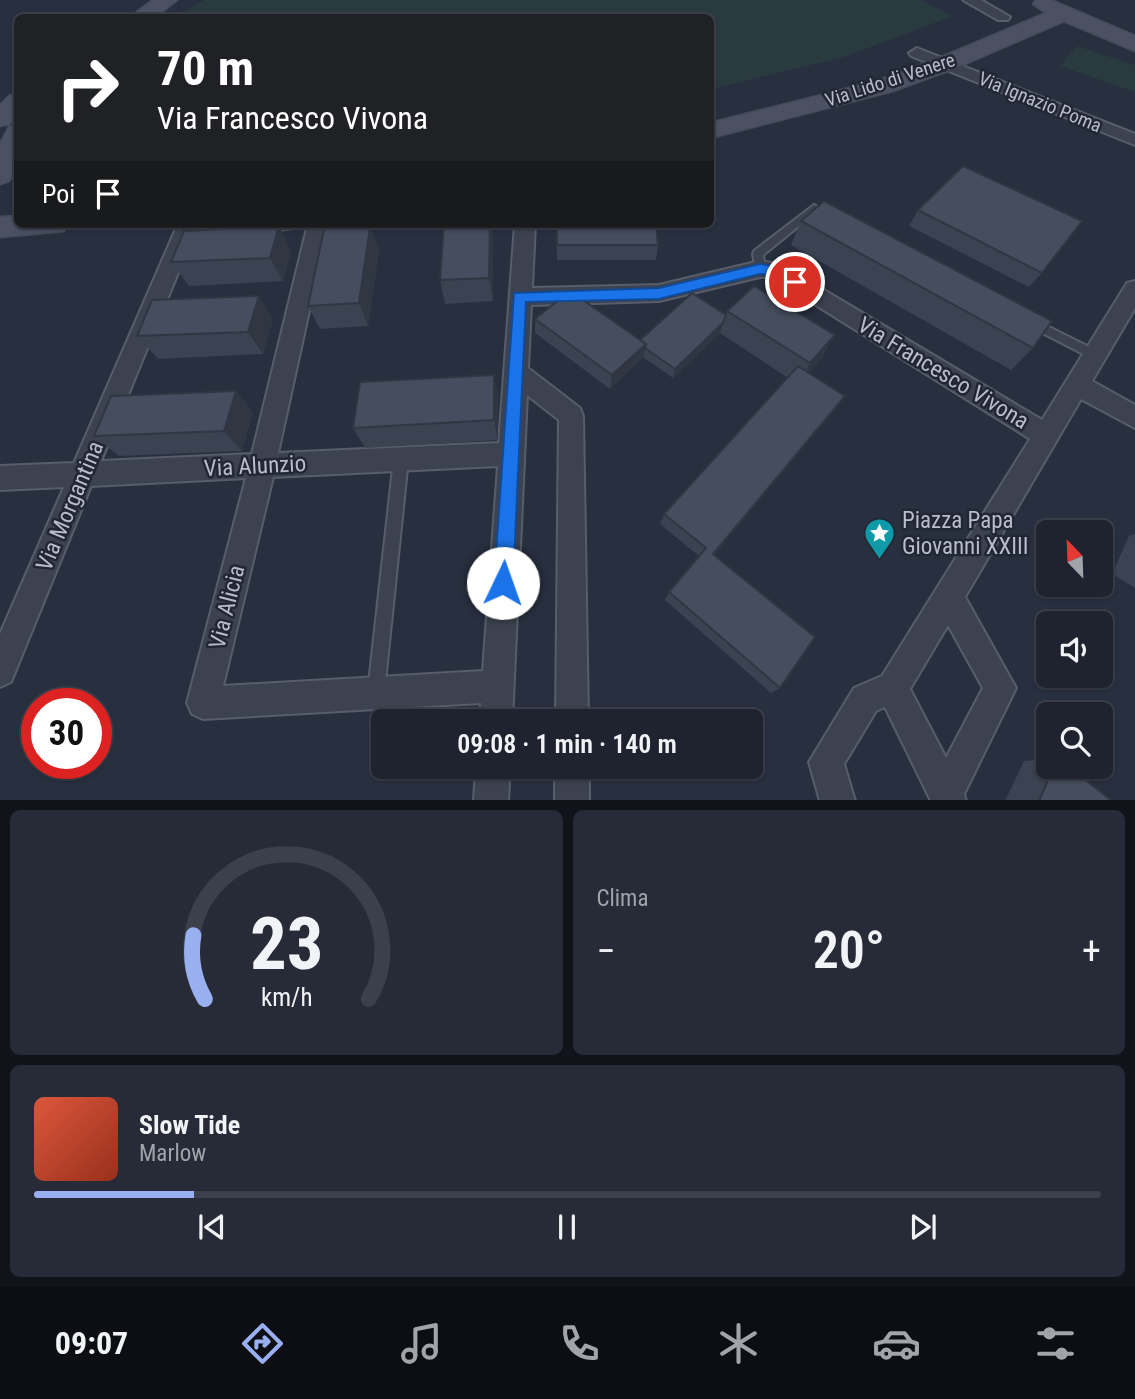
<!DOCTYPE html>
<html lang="it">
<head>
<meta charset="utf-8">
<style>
	body { margin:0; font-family:"Roboto Condensed",sans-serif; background:#262b37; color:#f1f3f6; height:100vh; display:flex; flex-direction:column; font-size:26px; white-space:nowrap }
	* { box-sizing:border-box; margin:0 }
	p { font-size:23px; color:#a1a4aa }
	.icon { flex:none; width:38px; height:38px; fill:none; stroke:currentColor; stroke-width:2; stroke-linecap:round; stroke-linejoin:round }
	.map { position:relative; height:800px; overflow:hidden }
	.sheet { display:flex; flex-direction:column; gap:10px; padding:10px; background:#10131a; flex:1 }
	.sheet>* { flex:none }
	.banner { position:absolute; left:14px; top:14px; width:700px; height:214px; border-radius:10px; box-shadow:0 2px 5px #0004,0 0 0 2px #3c404b; background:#202124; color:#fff; overflow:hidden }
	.needle { width:46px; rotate:337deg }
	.fabs { position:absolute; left:1036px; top:520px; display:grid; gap:14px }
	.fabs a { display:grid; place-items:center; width:77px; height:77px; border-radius:10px; background:#1e232f; box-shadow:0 2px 5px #0004,0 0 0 2px #3c404b; font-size:35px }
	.speed { position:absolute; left:21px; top:688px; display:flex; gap:14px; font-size:35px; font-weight:700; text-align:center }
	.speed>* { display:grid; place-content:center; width:91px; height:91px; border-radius:50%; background:#1e232f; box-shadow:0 2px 5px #0004,0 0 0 2px #3c404b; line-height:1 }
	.speed .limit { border:10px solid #d22; background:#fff; color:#111 }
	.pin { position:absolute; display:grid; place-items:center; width:60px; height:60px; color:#fff; margin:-30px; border:4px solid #fff; border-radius:50%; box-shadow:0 2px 7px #0007 }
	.me { position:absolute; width:77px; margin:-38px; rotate:3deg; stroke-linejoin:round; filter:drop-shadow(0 0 5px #0008) }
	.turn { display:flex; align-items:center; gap:24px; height:147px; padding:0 28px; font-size:32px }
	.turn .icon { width:91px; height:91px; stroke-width:2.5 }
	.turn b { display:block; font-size:49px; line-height:60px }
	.then { display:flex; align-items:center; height:66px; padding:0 28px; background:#0003; gap:14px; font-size:26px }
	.big { font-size:52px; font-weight:600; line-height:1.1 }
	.sheet .tile { flex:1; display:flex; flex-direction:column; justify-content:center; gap:10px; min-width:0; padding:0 24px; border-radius:10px; background:#262b37 }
	.sheet .dial { align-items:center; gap:0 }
	.dial svg { height:182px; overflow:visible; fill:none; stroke:#3c404b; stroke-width:7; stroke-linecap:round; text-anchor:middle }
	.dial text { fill:#f1f3f6; stroke:none }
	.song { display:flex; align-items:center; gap:21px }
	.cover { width:84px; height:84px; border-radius:10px; background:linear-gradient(135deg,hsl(10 70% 55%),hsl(10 70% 35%)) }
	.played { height:7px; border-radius:4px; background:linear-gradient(90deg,#98aff0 15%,#3c404b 15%) }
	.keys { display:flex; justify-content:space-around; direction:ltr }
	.heat { display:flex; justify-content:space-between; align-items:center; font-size:38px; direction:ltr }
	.sheet .tiles { flex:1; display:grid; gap:10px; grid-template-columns:1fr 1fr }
	.tile:last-child { grid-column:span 2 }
	.trip { position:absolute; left:371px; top:709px; width:392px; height:70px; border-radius:10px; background:#1e232f; box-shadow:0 2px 5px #0004,0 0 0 2px #3c404b; font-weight:600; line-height:70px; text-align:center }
	.menu { display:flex; height:112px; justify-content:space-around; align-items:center; background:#0c0e13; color:#a1a4aa }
	.menu .icon { width:49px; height:49px }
	.menu .on { color:#98aff0 }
	.menu b { font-size:32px; color:#f1f3f6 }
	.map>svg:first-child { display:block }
	.green { fill:#2a3b40 }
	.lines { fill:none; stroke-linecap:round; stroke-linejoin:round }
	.lane-casing { stroke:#575d6a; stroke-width:4 }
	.street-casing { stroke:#575d6a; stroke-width:4 }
	.secondary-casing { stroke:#464b59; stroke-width:3 }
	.lane { fill:#3c4250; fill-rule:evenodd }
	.street { fill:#3c4250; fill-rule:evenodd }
	.secondary { fill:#4b5162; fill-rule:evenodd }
	.wall { fill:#3b4251 }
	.shaded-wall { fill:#303642 }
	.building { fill:#454d5e; stroke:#303642; stroke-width:2 }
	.route { fill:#1a73e8; stroke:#114b97; stroke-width:2 }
	.labels { text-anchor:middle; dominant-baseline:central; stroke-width:5; stroke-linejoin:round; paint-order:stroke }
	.far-street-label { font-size:19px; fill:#b9bdca; stroke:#212735 }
	.street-label { font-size:23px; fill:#b9bdca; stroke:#212735 }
	.poi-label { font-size:23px; fill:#b9bdca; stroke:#212735; text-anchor:start }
</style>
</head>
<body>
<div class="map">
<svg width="1135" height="801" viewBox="0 0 1135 801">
	<rect width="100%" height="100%" fill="#282f3f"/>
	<path class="green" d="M204,0H921L953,16L844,57L711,89L710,18L176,17Z
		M1077,46L1135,65V92L1060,66Z"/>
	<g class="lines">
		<defs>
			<path id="lane" d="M814,205L832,214V218H826L815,213L763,255L765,269L760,273L756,272L753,254L754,251Z
				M276,224H305L300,227L265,232L260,229L261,227Z
				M1031,318L1099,352L1101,355L1099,358H1091L1027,325L1025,322Z
				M401,453L406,455L408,459L384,692L382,698L376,700L370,698L368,692L394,459L396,455Z"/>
			<path id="street" d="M963,0H981L1010,17L1008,20H998Z
				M917,48L1135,134V145L911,56L909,53Z
				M178,224H198L101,461L252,454L308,224H328L278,453L499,443L515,224H535L532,288L659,285L760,261L782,265L1042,420L1127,283L1135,281V308L1092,381L1135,405V428L1081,399L965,597L1016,688L964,794L966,801H931L885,707L876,711L844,764L855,801H820L809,762L854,688L882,676L1030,439L771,277H760L659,301L531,305L528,368L580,408L583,416L588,721H556L559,420L527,395L512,721H480L481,703L203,719L192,714L187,703L246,478L91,486L11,682L0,687V634L64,487L0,490V466L74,463ZM498,466L483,671L223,686L273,477ZM948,625L983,688L946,758L910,689Z
				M476,766H510L508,801H474Z
				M555,766H589V801H555Z"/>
			<path id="secondary" d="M153,0H177L154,18H129Z
				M1036,0H1051L1135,36V51L1064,21L953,69L893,91L710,138V123L877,81L937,59L1046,13L1033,4Z
				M18,94V115L9,124L0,126V105L9,96Z
				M18,125V165L9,181L0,184V144L9,127Z
				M18,216V224H68L64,231L0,237V217Z"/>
		</defs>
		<use href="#lane" class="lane-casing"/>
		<use href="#street" class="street-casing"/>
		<use href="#secondary" class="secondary-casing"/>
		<use href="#lane" class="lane"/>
		<use href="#street" class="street"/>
		<use href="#secondary" class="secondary"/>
	</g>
	<path class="wall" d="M918,210L1042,273L1029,287L909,226Z
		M801,221L1033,348L1011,370L791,245Z
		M444,224H493V301L445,304L440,280Z
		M557,224L658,245L656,260H557Z
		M370,227L379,251L368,326L320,329L308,306Z
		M291,251L283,281L189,286L171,262Z
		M727,311L823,357L808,373L836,408L714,555L780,688L771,693L665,600L669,592L699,556L660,524L664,514L788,378L720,333L673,378L643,357L610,389L535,333V319L640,340L726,315Z
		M273,319L263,354L158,359L137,336Z
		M494,375L498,397V440L365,448L353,428Z
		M253,412L242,451L119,456L94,436Z
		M1135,534V588L1112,574L1129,536Z
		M1048,759V766H1068L1112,801H1005L1024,761Z"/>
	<path class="shaded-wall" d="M490,224H493V301L489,278Z
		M279,226L291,251L283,281L270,258Z
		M370,227L379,251L368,326L359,303Z
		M259,296L273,319L263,354L248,332Z
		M723,323L720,333L673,378L675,369Z
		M835,335L823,357L798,384L810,363Z
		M646,344L643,358L610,389L612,375Z
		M494,375L498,397V440L494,420Z
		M236,391L253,412L242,451L224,431Z
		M845,396L836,408L708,563L713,554Z"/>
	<path class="building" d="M963,166L1082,221L1042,273L918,210Z
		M824,201L1052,321L1033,348L801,221Z
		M444,224H490L489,278L440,280Z
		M557,224H656L658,245H557Z
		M279,226L270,258L171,262L184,231Z
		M370,227L359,303L308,306L324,229Z
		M754,286L835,335L810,363L727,311Z
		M570,291L646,344L612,375L535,319Z
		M692,293L726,315L723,323L675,369L645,348L646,344L640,340Z
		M259,296L248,332L137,336L152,300Z
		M798,366L845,396L713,554L815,637L780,688L669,592L706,548L664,514Z
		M494,375V420L353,428L360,382Z
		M236,391L224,431L94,436L111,396Z
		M1054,766H1068L1112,801H1039Z"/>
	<path class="route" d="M760,264L780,267L802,282L795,288L772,275L760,274L659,299L526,302L513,583L510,590L503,593L497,590L494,583L514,293L659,288Z"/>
	<defs>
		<symbol id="sight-pin" viewBox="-11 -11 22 30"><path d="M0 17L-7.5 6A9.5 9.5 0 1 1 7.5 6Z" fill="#0f9aa8" stroke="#212735"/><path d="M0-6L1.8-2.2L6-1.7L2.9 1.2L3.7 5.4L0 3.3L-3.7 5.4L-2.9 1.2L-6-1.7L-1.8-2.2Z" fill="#fff"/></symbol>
	</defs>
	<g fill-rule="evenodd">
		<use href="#sight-pin" x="862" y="516" width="35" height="47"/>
	</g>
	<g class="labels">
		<g class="far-street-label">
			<text transform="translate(890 80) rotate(-18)">Via Lido di Venere</text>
			<text transform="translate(1040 102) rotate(22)">Via Ignazio Poma</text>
		</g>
		<g class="street-label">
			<text transform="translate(943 373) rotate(31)">Via Francesco Vivona</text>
			<text transform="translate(255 466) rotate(-3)">Via Alunzio</text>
			<text transform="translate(70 506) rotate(-67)">Via Morgantina</text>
			<text transform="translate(227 607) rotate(-76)">Via Alicia</text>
		</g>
		<g class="poi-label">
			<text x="902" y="520">Piazza Papa<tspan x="902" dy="26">Giovanni XXIII</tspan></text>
		</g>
	</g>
</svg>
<div class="fabs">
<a><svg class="needle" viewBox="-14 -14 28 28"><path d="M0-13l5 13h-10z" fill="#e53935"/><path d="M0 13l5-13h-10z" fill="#a1a4aa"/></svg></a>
<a><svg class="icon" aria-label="sound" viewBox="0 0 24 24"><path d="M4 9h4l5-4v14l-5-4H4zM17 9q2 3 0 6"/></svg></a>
<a><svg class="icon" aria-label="search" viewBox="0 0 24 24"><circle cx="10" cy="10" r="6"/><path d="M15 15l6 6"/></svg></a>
</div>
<div class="speed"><div class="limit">30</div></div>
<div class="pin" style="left:795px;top:282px;background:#d93025"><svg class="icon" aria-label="arrive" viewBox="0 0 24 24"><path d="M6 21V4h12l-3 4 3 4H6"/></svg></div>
<svg class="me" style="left:503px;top:583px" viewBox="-20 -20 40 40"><circle r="19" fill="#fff"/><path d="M0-13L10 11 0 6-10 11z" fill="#1a73e8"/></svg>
<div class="trip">09:08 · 1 min · 140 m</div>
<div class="banner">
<div class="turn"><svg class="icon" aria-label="right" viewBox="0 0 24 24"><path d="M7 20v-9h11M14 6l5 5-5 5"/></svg><div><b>70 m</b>Via Francesco Vivona</div></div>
<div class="then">Poi<svg class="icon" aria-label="arrive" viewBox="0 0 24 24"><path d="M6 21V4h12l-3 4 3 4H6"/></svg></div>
</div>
</div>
<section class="sheet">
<div class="tiles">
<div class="tile dial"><svg viewBox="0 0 100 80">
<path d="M14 69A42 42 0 1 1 86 69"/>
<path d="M14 69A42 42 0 0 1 9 41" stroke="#98aff0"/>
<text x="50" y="56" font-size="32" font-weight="700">23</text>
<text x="50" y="72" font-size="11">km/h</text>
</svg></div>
<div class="tile"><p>Clima</p>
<div class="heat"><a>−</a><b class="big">20°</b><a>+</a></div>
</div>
<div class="tile">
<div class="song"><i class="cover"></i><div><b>Slow Tide</b><p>Marlow</p></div></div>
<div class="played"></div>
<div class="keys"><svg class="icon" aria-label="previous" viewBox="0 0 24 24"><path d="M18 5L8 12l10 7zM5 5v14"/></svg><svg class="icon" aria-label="pause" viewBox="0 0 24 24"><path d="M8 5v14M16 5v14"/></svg><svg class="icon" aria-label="next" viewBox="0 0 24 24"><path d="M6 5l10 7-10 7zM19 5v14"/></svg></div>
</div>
</div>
</section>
<nav class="menu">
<b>09:07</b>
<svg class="icon on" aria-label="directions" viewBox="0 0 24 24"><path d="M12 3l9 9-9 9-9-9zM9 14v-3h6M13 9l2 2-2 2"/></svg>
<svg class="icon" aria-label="music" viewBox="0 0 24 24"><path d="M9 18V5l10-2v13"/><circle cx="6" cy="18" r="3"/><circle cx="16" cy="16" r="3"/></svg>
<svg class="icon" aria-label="phone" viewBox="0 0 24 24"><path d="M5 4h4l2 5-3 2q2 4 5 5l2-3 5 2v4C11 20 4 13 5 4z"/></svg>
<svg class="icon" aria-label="climate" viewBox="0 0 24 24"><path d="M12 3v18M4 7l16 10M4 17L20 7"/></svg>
<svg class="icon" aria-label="car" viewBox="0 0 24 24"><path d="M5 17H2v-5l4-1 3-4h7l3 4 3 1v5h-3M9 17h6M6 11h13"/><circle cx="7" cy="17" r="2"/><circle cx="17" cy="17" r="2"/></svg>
<svg class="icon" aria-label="filters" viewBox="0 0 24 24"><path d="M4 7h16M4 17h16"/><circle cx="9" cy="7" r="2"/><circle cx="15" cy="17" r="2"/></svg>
</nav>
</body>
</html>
